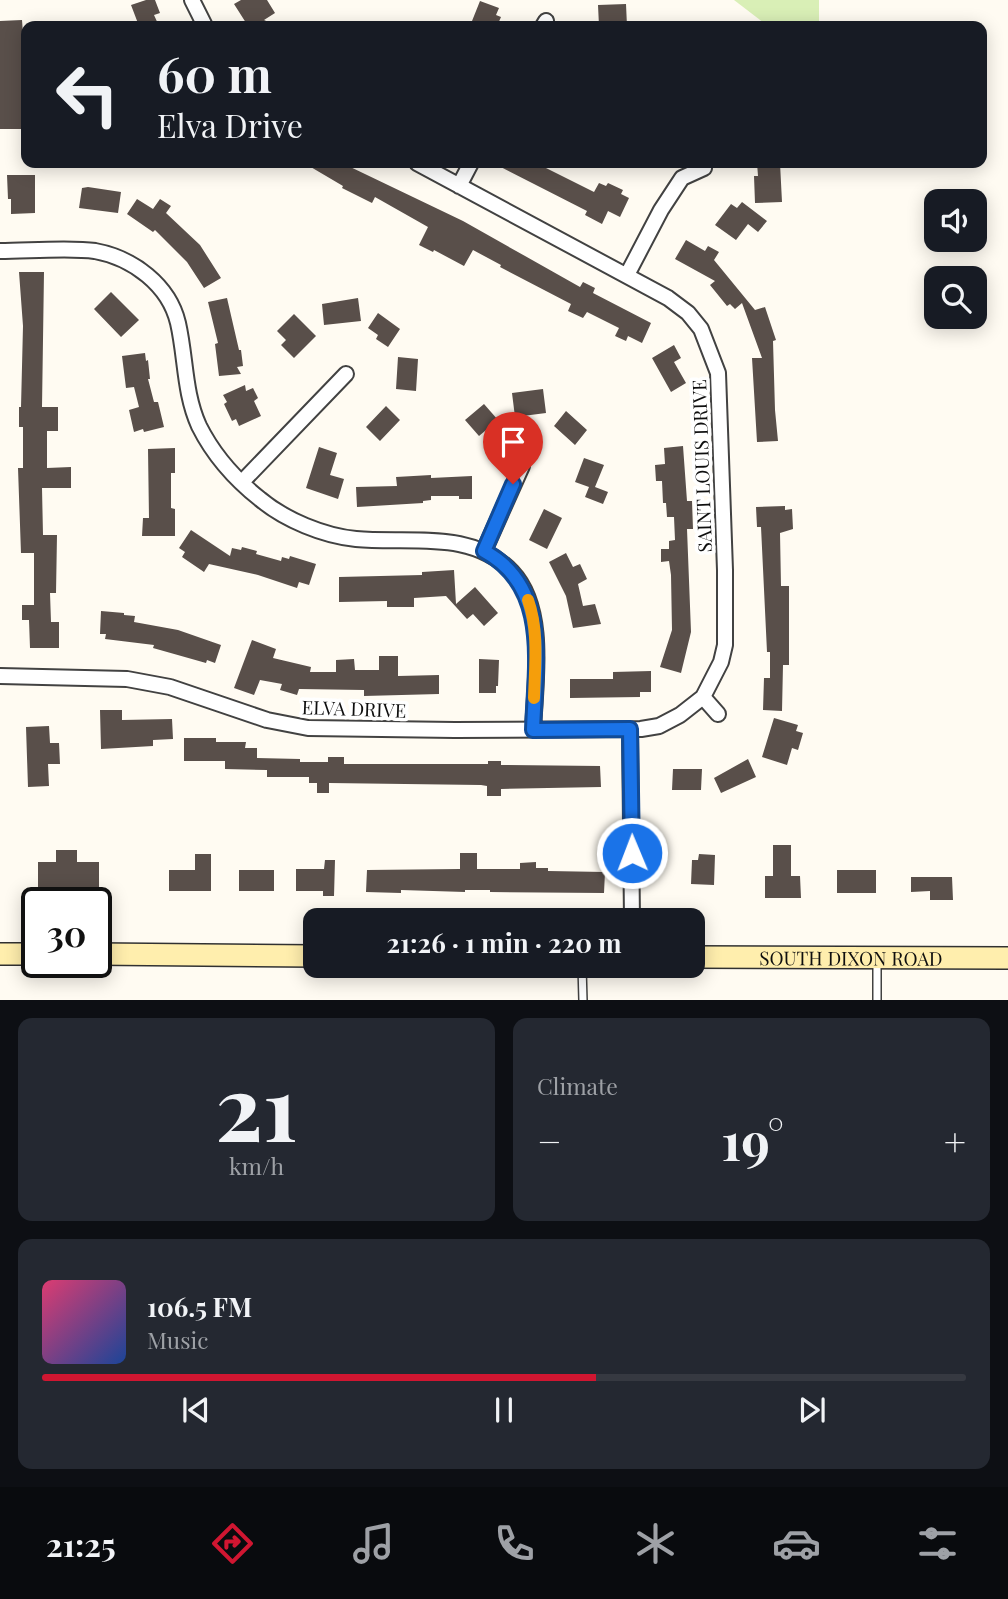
<!DOCTYPE html>
<html lang="en">
<head>
<meta charset="utf-8">
<style>
	body { margin:0; font-family:"Playfair Display",serif; background:#242831; color:#f1f3f6; height:100vh; display:flex; flex-direction:column; font-size:26px; white-space:nowrap }
	* { box-sizing:border-box; margin:0 }
	p { font-size:23px; color:#9ea1a6 }
	.icon { flex:none; width:38px; height:38px; fill:none; stroke:currentColor; stroke-width:2; stroke-linecap:round; stroke-linejoin:round }
	.map { position:relative; height:1000px; overflow:hidden }
	.side { display:flex; flex-direction:column; gap:18px; padding:18px; background:#0d0f14; flex:1 }
	.side>* { flex:none }
	.guide { position:absolute; left:21px; top:21px; width:966px; height:147px; border-radius:14px; box-shadow:0 4px 18px #0003; background:#171b24; color:#f1f3f6; overflow:hidden }
	.tools { position:absolute; left:924px; top:189px; display:grid; gap:14px }
	.tools a { display:grid; place-items:center; width:63px; height:63px; border-radius:14px; background:#171b24; box-shadow:0 4px 18px #0003; font-size:35px }
	.speed { position:absolute; left:21px; top:887px; display:flex; gap:14px; font-size:35px; font-weight:700; text-align:center }
	.speed>* { display:grid; place-content:center; width:91px; height:91px; border-radius:50%; background:#171b24; box-shadow:0 4px 18px #0003; line-height:1 }
	.speed .limit { border:4px solid #111; border-radius:10px; background:#fff; color:#111 }
	.pin { position:absolute; display:grid; place-items:center; width:60px; height:60px; color:#fff; margin:-72px -30px; border-radius:50% 50% 50% 0; rotate:-45deg; box-shadow:0 0 7px #0007 }
	.pin .icon { rotate:45deg }
	.me { position:absolute; width:77px; margin:-38px; rotate:359deg; stroke-linejoin:round; filter:drop-shadow(0 0 5px #0008) }
	.turn { display:flex; align-items:center; gap:24px; height:147px; padding:0 21px; font-size:32px }
	.turn .icon { width:91px; height:91px; stroke-width:2.5 }
	.turn b { display:block; font-size:49px; line-height:60px }
	.big { font-size:52px; font-weight:700; line-height:1.1 }
	.side .card { flex:1; display:flex; flex-direction:column; justify-content:center; gap:10px; min-width:0; padding:0 24px; border-radius:14px; background:#242831 }
	.side .dial { align-items:center; gap:0 }
	.dial b { font-size:91px; line-height:1 }
	.song { display:flex; align-items:center; gap:21px }
	.cover { width:84px; height:84px; border-radius:10px; background:linear-gradient(135deg,hsl(340 70% 55%),hsl(220 70% 35%)) }
	.played { height:7px; border-radius:4px; background:linear-gradient(90deg,#d01631 60%,#363941 60%) }
	.keys { display:flex; justify-content:space-around; direction:ltr }
	.heat { display:flex; justify-content:space-between; align-items:center; font-size:38px; direction:ltr }
	.side .tiles { flex:1; display:grid; gap:18px; grid-template-columns:1fr 1fr }
	.card:last-child { grid-column:span 2 }
	.trip { position:absolute; left:303px; top:908px; width:402px; height:70px; border-radius:14px; background:#171b24; box-shadow:0 4px 18px #0003; font-weight:700; line-height:70px; text-align:center }
	.dock { display:flex; height:112px; justify-content:space-around; align-items:center; background:#090b0e; color:#9ea1a6 }
	.dock .icon { width:49px; height:49px }
	.dock .selected { color:#d01631 }
	.dock b { font-size:32px; color:#f1f3f6 }
	.map>svg:first-child { display:block }
	.green { fill:#d9efb6 }
	.building { fill:#594f4a }
	.lines { fill:none; stroke-linecap:round; stroke-linejoin:round }
	.service-casing { stroke:#424242; stroke-width:10 }
	.minor-casing { stroke:#424242; stroke-width:18 }
	.secondary-casing { stroke:#313131; stroke-width:24 }
	.service { stroke:#fff; stroke-width:7 }
	.minor { stroke:#fff; stroke-width:14 }
	.secondary { stroke:#ffeead; stroke-width:21 }
	.route-casing { stroke:#114b97; stroke-width:18 }
	.route { stroke:#1a73e8; stroke-width:12 }
	.slow { stroke:#f59e0b; stroke-width:12 }
	.labels { text-anchor:middle; dominant-baseline:central; stroke-width:7; stroke-linejoin:round; paint-order:stroke }
	.street-label { font-size:19px; fill:#0f0f0f; stroke:#fff }
</style>
</head>
<body>
<div class="map">
<svg width="1008" height="1001" viewBox="0 0 1008 1001">
	<rect width="100%" height="100%" fill="#fffbf2"/>
	<path class="green" d="M734,0H819V26H768Z"/>
	<path class="building" d="M146,0H155L160,13L154,15L159,26H139L131,5Z
		M241,0H267L275,13L264,20L277,26H248L234,4Z
		M480,1L499,8L496,15L501,17L497,26H470Z
		M626,4L627,26H599L598,5Z
		M22,20L23,34H26V53H22V110H26V129H0V21Z
		M304,163H342L463,221L580,287L583,282L595,288L593,293L651,323L642,343L628,336L626,341L615,336L619,328L587,312L583,318L568,311L571,304L500,267L501,265L473,250L464,266L434,250L433,252L419,245L428,227L375,197L372,203L342,188L343,186Z
		M493,163H536L594,192L599,183L606,186L608,183L623,190L621,194L629,198L620,217L608,211L602,224L585,215L587,211Z
		M757,163H780L782,202L755,203L754,176H758Z
		M7,175H35V213L11,214V199H8Z
		M88,187L121,192L118,213L79,208L82,188Z
		M137,199L153,209L160,199L171,206L166,213L200,245L221,278L204,288L187,262L155,230L153,232L127,214Z
		M742,202L767,221L758,232L748,224L736,240L715,225L731,204L737,208Z
		M686,240L705,251L708,246L719,252L714,260L755,310L765,307L776,340L773,341L775,410L778,441L757,442L752,358H762L742,303L735,309L730,304L727,306L710,285L715,281L675,259Z
		M19,272H44L42,407H58V431H47V468L71,467V488H42L43,535H57L56,593H50L51,622H59V648H30L29,620H22V605H34V553H21L18,468H23V427H19V407H21L23,326Z
		M111,292L139,320L121,337L94,309Z
		M227,298L239,350H241L243,366L237,367L241,374L219,376L215,344L218,343L208,302Z
		M358,298L361,321L324,325L322,304Z
		M378,313L400,329L388,347L376,339L378,335L368,328Z
		M294,314L316,336L294,358L281,345L286,340L277,331Z
		M674,345L681,358L674,362L686,383L671,392L652,358Z
		M145,353L146,361L148,360L150,379H148L154,402H158L164,427L144,432L143,429L134,432L129,410L139,407L134,387L126,388L122,356Z
		M398,357L418,359L416,391L396,389Z
		M245,385L246,391L253,388L258,398L254,401L261,416L239,426L236,419L232,421L224,404L227,402L223,395Z
		M543,389L546,413L515,417L512,393Z
		M484,404L498,420L479,436L465,420Z
		M386,406L400,420L380,441L366,427Z
		M566,411L587,430L575,445L554,426Z
		M683,446L687,501H692L693,529H687L691,632L681,673L660,667L672,630L671,575L669,561L661,562V549H669V541L675,540L674,517H667L666,503H663L662,481H656L655,465L665,464L664,448Z
		M319,447L337,453L330,475L344,479L338,499L306,488Z
		M175,448V473H171V508L175,509V536H142L143,518H149L148,449Z
		M584,458L604,465L595,487L608,492L603,504L585,497L589,487L575,482Z
		M431,475V478L472,476V499H459V496H431V500L423,501V503L357,507L356,487L397,486L396,477Z
		M785,506V510L792,509L793,529L780,533L781,586H789V665H783L782,711L763,710L764,678H770V652H767L761,527H757L756,507Z
		M544,509L562,518L547,549L529,540Z
		M191,530L230,556L232,548L241,550L242,547L257,551L256,554L281,561L282,557L289,559L290,556L316,564L309,585L299,582L297,588L258,575L209,564L204,572L182,557L185,552L179,548Z
		M566,553L573,567L580,564L587,579L578,584L583,606L595,604L601,624L573,628L566,596L549,562Z
		M454,570L456,604L475,587L498,613L484,626L473,614L467,619L446,596L414,598V607H387V601L339,602V577L422,575V572Z
		M101,611L124,613V615L135,616L134,622L178,630L221,645L215,663L207,660L206,663L153,648L154,645L105,639L106,634H100Z
		M252,640L276,649L273,658L311,667L310,672H336V660L354,659L355,670H379V656H398V676L439,675V694L364,696V690L299,689L297,695L280,690L282,684L260,680L254,695L234,688Z
		M479,659L499,660L498,686H496V693H479Z
		M651,671V692H640V697L570,698V679H613V672Z
		M100,710H122V720L172,719L173,739L153,740V746L101,749Z
		M774,718L798,725L796,731L803,733L798,750L792,748L787,765L762,757Z
		M49,726L50,743H59L60,764H48L49,786L28,787L26,727Z
		M184,738H216V742H246L245,748H257V758L300,759V762H328V757H344V764H488V761H501V765L600,766L601,787L501,789V796H487V786L481,785L329,783V793H317V783H309V777H267V770L225,769V761H184Z
		M748,759L756,777L721,793L714,778Z
		M673,769H702L701,790H672Z
		M773,845H791V876H800L801,898H765V876H773Z
		M56,850H77V862H99V892L57,890V894H38V862H56Z
		M460,853H477V869H520V863L536,862V868H548V871L605,872L604,893L490,892V890H465V892L401,890V893L366,892L367,870L460,869Z
		M195,854H211V891H169V870H195Z
		M699,854L715,855L714,885L691,884L692,860H698Z
		M325,860H335L334,896H323V891H296V869H324Z
		M239,870H274V891H239Z
		M837,870H876V893H837Z
		M911,877H952L953,900H930V891L911,892Z"/>
	<g class="lines">
		<defs>
			<path id="service" d="M582,966L583,1001
				M877,1001V962"/>
			<path id="minor" d="M192,0L205,26
				M543,26L546,21
				M459,186L471,163
				M0,251C27,251 70,247 95,251C133,258 169,285 178,323C186,358 184,393 199,426C213,454 236,480 260,499C285,520 324,536 356,539C409,544 472,529 512,572C547,609 535,682 533,730
				M627,275L661,210L682,178L704,168
				M242,482L346,374
				M484,551L522,466
				M0,676L127,679L170,687L267,720L308,728L455,730L641,729L659,726L680,715L703,697L721,662L725,645V570L718,373L701,329L688,313L668,298L417,163
				M703,697L718,714
				M630,729L632,920"/>
			<g id="secondary">
				<path d="M0,954H37"/>
				<path d="M96,954L315,956"/>
				<path id="s1" d="M693,957L1008,958"/>
			</g>
		</defs>
		<use href="#service" class="service-casing"/>
		<use href="#minor" class="minor-casing"/>
		<use href="#secondary" class="secondary-casing"/>
		<use href="#service" class="service"/>
		<use href="#minor" class="minor"/>
		<use href="#secondary" class="secondary"/>
	</g>
	<g class="lines">
		<defs>
			<path id="route" d="M513,484L484,551C551,587 535,666 533,730L630,729L632,853"/>
		</defs>
		<use href="#route" class="route-casing"/>
		<use href="#route" class="route"/>
		<path class="slow" d="M528,600C539,631 535,666 534,698"/>
	</g>
	<g class="labels">
		<g class="street-label">
			<text transform="translate(701 466) rotate(-92)">SAINT LOUIS DRIVE</text>
			<text transform="translate(354 708) rotate(2)">ELVA DRIVE</text>
			<text stroke="none"><textPath href="#s1" startOffset="158">SOUTH DIXON ROAD</textPath></text>
		</g>
	</g>
</svg>
<div class="tools">
<a><svg class="icon" aria-label="sound" viewBox="0 0 24 24"><path d="M4 9h4l5-4v14l-5-4H4zM17 9q2 3 0 6"/></svg></a>
<a><svg class="icon" aria-label="search" viewBox="0 0 24 24"><circle cx="10" cy="10" r="6"/><path d="M15 15l6 6"/></svg></a>
</div>
<div class="speed"><div class="limit">30</div></div>
<div class="pin" style="left:513px;top:484px;background:#d93025"><svg class="icon" aria-label="arrive" viewBox="0 0 24 24"><path d="M6 21V4h12l-3 4 3 4H6"/></svg></div>
<svg class="me" style="left:632px;top:853px" viewBox="-20 -20 40 40"><circle r="17" fill="#1a73e8" stroke="#fff" stroke-width="3"/><path d="M0-11L8 9 0 5-8 9z" fill="#fff"/></svg>
<div class="trip">21:26 · 1 min · 220 m</div>
<div class="guide">
<div class="turn"><svg class="icon" aria-label="left" viewBox="0 0 24 24"><path d="M17 20v-9H6M10 6l-5 5 5 5"/></svg><div><b>60 m</b>Elva Drive</div></div>
</div>
</div>
<section class="side">
<div class="tiles">
<div class="card dial"><b>21</b><p>km/h</p></div>
<div class="card"><p>Climate</p>
<div class="heat"><a>−</a><b class="big">19°</b><a>+</a></div>
</div>
<div class="card">
<div class="song"><i class="cover"></i><div><b>106.5 FM</b><p>Music</p></div></div>
<div class="played"></div>
<div class="keys"><svg class="icon" aria-label="previous" viewBox="0 0 24 24"><path d="M18 5L8 12l10 7zM5 5v14"/></svg><svg class="icon" aria-label="pause" viewBox="0 0 24 24"><path d="M8 5v14M16 5v14"/></svg><svg class="icon" aria-label="next" viewBox="0 0 24 24"><path d="M6 5l10 7-10 7zM19 5v14"/></svg></div>
</div>
</div>
</section>
<nav class="dock">
<b>21:25</b>
<svg class="icon selected" aria-label="directions" viewBox="0 0 24 24"><path d="M12 3l9 9-9 9-9-9zM9 14v-3h6M13 9l2 2-2 2"/></svg>
<svg class="icon" aria-label="music" viewBox="0 0 24 24"><path d="M9 18V5l10-2v13"/><circle cx="6" cy="18" r="3"/><circle cx="16" cy="16" r="3"/></svg>
<svg class="icon" aria-label="phone" viewBox="0 0 24 24"><path d="M5 4h4l2 5-3 2q2 4 5 5l2-3 5 2v4C11 20 4 13 5 4z"/></svg>
<svg class="icon" aria-label="climate" viewBox="0 0 24 24"><path d="M12 3v18M4 7l16 10M4 17L20 7"/></svg>
<svg class="icon" aria-label="car" viewBox="0 0 24 24"><path d="M5 17H2v-5l4-1 3-4h7l3 4 3 1v5h-3M9 17h6M6 11h13"/><circle cx="7" cy="17" r="2"/><circle cx="17" cy="17" r="2"/></svg>
<svg class="icon" aria-label="filters" viewBox="0 0 24 24"><path d="M4 7h16M4 17h16"/><circle cx="9" cy="7" r="2"/><circle cx="15" cy="17" r="2"/></svg>
</nav>
</body>
</html>
